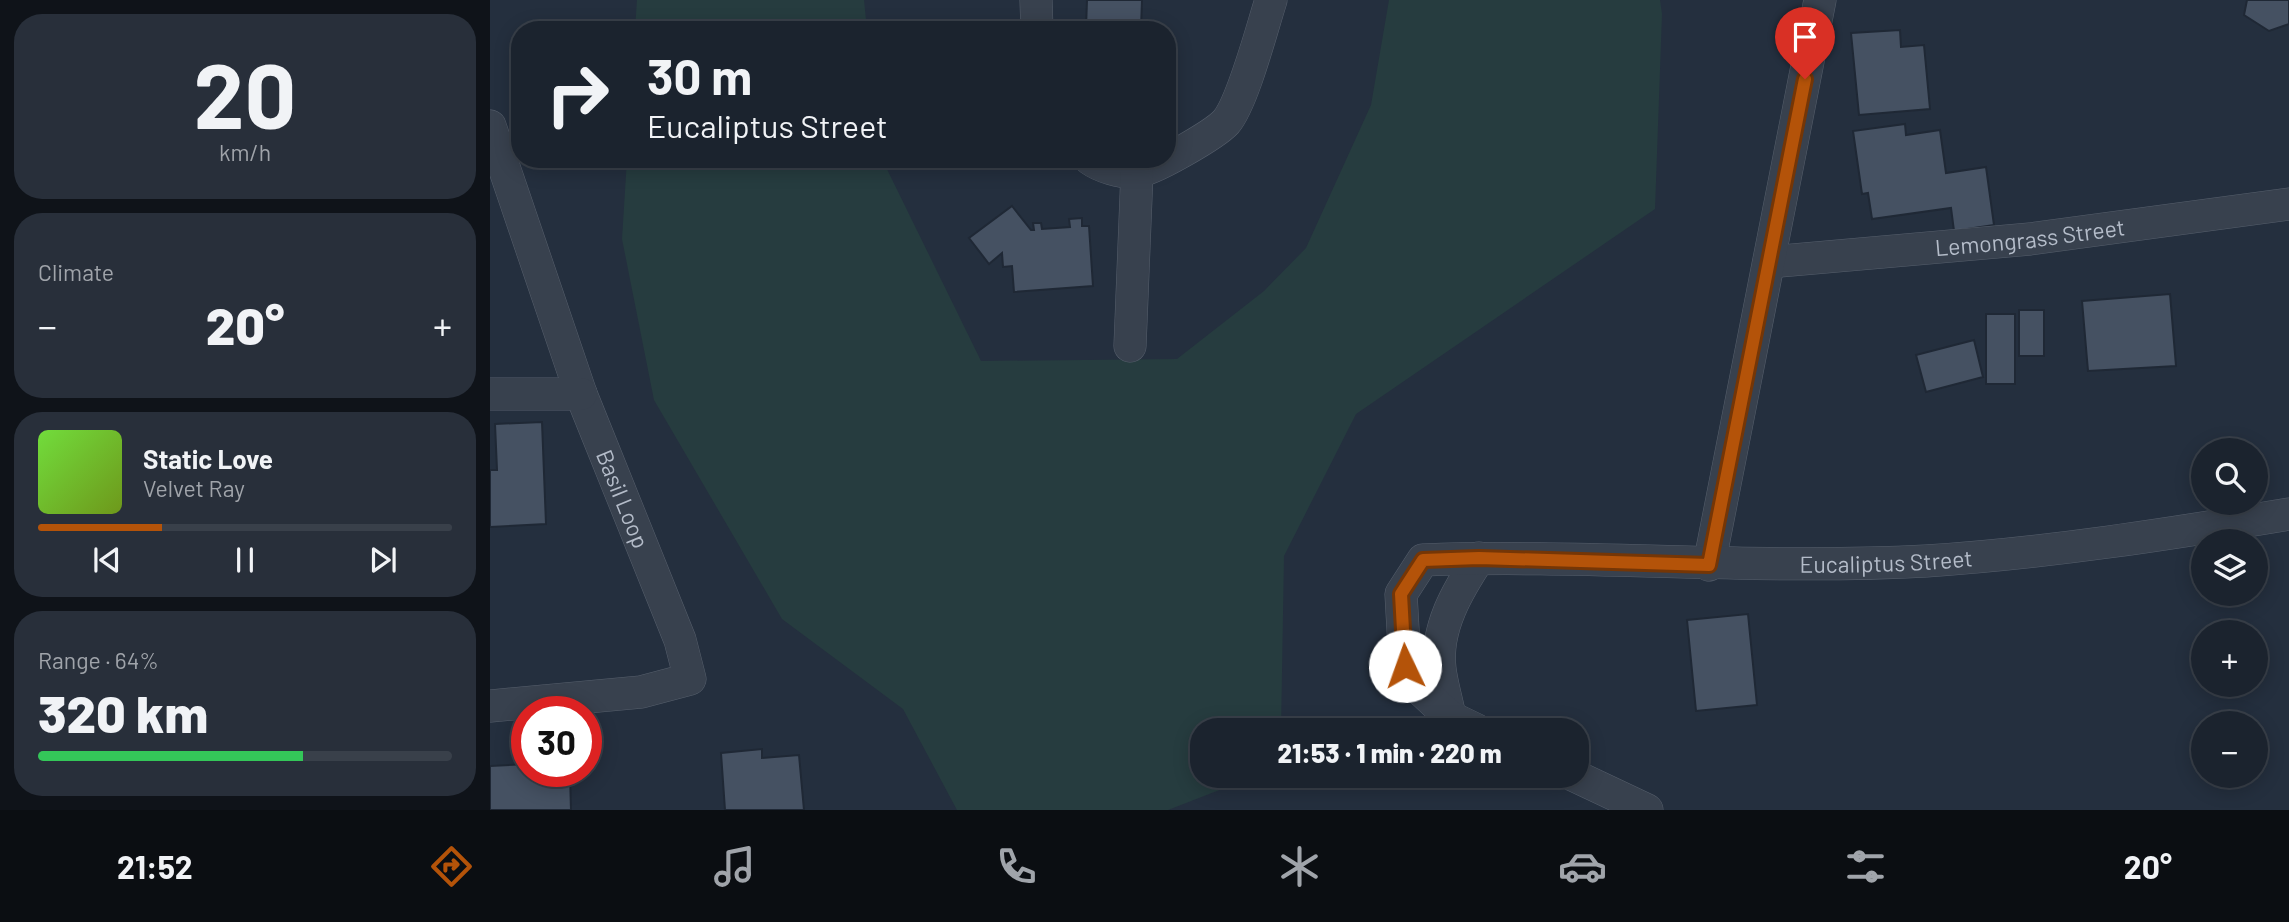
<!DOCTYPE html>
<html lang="en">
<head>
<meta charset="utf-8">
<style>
	body { margin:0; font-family:Barlow,sans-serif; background:#282f3a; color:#f1f3f6; height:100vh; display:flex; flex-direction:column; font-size:26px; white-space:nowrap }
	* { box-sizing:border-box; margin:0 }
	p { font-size:23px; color:#a0a4aa }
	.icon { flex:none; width:38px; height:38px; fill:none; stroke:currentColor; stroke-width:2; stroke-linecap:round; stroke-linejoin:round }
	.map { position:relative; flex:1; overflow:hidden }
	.side { display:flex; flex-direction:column; gap:14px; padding:14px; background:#0f1319; width:490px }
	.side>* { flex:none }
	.top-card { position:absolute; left:21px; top:21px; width:665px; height:147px; border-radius:28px; box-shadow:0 4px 18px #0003,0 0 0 2px #39404a; background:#1b232e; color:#f1f3f6; overflow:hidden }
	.controls { position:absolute; left:1701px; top:438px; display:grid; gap:14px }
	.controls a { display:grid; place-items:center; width:77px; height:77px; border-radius:50%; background:#1b232e; box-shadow:0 4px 18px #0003,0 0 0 2px #39404a; font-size:35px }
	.speed { position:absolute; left:21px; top:696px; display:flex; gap:14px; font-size:35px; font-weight:700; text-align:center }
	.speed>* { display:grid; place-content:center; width:91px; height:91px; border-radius:50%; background:#1b232e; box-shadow:0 4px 18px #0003,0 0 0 2px #39404a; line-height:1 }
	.speed .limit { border:10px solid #d22; background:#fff; color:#111 }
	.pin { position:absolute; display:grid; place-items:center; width:60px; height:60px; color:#fff; margin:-72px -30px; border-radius:50% 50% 50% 0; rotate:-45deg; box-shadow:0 0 7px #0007 }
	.pin .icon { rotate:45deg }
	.me { position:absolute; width:77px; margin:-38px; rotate:357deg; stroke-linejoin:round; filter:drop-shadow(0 0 5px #0008) }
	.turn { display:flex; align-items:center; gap:24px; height:147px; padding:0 21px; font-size:32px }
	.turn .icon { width:91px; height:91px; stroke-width:2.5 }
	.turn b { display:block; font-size:49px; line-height:60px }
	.big { font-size:52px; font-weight:800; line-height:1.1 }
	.side .widget { flex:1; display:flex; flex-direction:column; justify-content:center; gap:10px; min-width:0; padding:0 24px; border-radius:28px; background:#282f3a }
	.side .dial { align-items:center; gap:0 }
	.dial b { font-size:91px; line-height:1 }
	.song { display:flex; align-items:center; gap:21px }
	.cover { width:84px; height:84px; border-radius:10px; background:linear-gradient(135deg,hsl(100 70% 55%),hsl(80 70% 35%)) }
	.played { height:7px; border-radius:4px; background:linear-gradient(90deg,#b45309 30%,#39404a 30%) }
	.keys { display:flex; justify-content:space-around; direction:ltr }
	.heat { display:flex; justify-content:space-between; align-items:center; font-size:38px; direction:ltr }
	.charge { height:10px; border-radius:5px; background:linear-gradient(90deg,#34c759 64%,#39404a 0) }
	.trip { position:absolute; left:700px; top:718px; width:399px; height:70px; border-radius:28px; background:#1b232e; box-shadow:0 4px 18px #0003,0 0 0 2px #39404a; font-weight:800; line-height:70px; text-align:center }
	.dock { display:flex; height:112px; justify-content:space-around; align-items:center; background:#0b0e12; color:#a0a4aa }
	.dock .icon { width:49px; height:49px }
	.dock .active { color:#b45309 }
	.dock b { font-size:32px; color:#f1f3f6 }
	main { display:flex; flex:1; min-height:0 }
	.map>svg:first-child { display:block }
	.green { fill:#263c3f }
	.building { fill:#455162; stroke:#1f2835; stroke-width:2 }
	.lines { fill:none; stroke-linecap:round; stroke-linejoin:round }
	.minor-casing { stroke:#565f6c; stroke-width:33 }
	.minor { stroke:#38414e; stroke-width:32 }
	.route-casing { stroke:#753606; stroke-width:18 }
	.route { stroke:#b45309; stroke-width:12 }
	.labels { text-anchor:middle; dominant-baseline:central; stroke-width:7; stroke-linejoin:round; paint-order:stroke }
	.street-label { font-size:23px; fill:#b4bcc9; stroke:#1d2633 }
</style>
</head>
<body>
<main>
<section class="side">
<div class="widget dial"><b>20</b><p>km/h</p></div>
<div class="widget"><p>Climate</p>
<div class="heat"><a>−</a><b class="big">20°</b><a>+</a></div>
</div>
<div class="widget">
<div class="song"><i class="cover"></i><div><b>Static Love</b><p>Velvet Ray</p></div></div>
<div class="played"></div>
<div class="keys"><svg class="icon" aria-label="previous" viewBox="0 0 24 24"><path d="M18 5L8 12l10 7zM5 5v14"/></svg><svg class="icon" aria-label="pause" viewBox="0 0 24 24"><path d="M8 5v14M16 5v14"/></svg><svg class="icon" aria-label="next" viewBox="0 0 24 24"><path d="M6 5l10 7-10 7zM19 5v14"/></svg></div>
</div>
<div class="widget"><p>Range · 64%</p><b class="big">320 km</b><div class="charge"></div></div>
</section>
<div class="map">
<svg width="1799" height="810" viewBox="0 0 1799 810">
	<rect width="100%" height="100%" fill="#242f3e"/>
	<path class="green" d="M147,0H374L377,30H145Z
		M899,0H1170L1172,14L1165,209L866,414L794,556L791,730H712V775H768L678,810H467L413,709L292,619L164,400L132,239L137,159H392L491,361L687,359L774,291L816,248L881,105Z"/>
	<path class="building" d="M597,0H652L651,29L596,28Z
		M1757,0H1799V24L1779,31L1754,15Z
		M1410,30L1411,47L1434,45L1440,109L1369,115L1361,33Z
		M1415,124L1416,135L1450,130L1456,173L1496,167L1504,225L1464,231L1461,208L1382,219L1378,193L1372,194L1363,131Z
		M522,206L541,230H544L543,223H551L552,229L580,227L579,219L592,218V226H599L603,286L524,292L522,266L513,267L512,253L499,264L479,238Z
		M1680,294L1686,366L1598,371L1592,301Z
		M1529,310H1554V356H1529Z
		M1496,314H1525V384H1496Z
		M1484,340L1493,377L1436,392L1426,355Z
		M52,422L56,524L0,527V470H7L5,424Z
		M1258,614L1267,705L1206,711L1197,620Z
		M272,749V758L309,755L314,810H235L231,753Z
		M37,764V772H53V775L80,774L81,810H0V766Z"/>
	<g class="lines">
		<defs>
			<g id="minor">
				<path d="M546,0L547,30"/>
				<path id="s1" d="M0,126L91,394L190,640L200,679L151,692L0,706"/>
				<path d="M600,159C611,167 631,173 646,172C662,171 725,134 736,122C753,102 772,28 781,0"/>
				<path id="s2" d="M1279,262L1540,239L1799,204"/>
				<path d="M640,346L647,172"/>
				<path d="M0,394H91"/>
				<path d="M1219,565L1330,0"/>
				<path d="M960,717C957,701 952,685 950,669C945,628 968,590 989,558"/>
				<path id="s3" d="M987,730L960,717L932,691L915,665L911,594L933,560C1100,554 1268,570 1436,561C1558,553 1679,534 1799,514"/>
				<path d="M1083,775L1157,810"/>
			</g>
		</defs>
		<use href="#minor" class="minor-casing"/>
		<use href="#minor" class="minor"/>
	</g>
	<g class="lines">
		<defs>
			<path id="route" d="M915,666L911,594L933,560L989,558L1219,565L1315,79"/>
		</defs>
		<use href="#route" class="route-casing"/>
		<use href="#route" class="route"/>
	</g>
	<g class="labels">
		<g class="street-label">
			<text stroke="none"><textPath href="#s2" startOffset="262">Lemongrass Street</textPath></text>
			<text stroke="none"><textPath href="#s1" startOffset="396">Basil Loop</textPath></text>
			<text stroke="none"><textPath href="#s3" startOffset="674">Eucaliptus Street</textPath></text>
		</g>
	</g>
</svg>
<div class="controls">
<a><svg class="icon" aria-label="search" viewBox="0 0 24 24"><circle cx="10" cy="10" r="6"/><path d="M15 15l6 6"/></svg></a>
<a><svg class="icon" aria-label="layers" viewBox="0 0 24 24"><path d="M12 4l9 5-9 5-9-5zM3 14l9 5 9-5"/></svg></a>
<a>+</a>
<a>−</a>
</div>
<div class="speed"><div class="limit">30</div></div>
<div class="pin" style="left:1315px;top:79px;background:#d93025"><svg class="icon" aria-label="arrive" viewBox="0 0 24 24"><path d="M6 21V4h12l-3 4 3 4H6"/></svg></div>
<svg class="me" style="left:915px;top:666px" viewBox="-20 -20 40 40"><circle r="19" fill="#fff"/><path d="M0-13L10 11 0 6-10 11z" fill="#b45309"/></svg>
<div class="trip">21:53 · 1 min · 220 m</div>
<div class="top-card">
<div class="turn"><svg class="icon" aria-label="right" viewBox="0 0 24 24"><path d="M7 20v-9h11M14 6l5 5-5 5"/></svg><div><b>30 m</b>Eucaliptus Street</div></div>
</div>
</div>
</main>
<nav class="dock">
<b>21:52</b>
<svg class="icon active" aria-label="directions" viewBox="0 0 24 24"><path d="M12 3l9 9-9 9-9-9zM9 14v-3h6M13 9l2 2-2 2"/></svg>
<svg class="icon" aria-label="music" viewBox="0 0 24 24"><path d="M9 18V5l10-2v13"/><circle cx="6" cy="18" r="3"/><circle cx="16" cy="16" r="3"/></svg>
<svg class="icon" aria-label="phone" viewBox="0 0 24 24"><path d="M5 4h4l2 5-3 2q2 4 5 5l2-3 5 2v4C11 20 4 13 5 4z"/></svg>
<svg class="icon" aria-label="climate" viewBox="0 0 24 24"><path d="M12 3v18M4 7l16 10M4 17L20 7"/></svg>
<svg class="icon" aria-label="car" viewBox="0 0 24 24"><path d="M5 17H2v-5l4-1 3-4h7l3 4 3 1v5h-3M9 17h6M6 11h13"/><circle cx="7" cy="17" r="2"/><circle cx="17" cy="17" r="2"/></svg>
<svg class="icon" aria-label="filters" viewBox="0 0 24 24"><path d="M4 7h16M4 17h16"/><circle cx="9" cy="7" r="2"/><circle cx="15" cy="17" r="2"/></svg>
<b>20°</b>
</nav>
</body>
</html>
